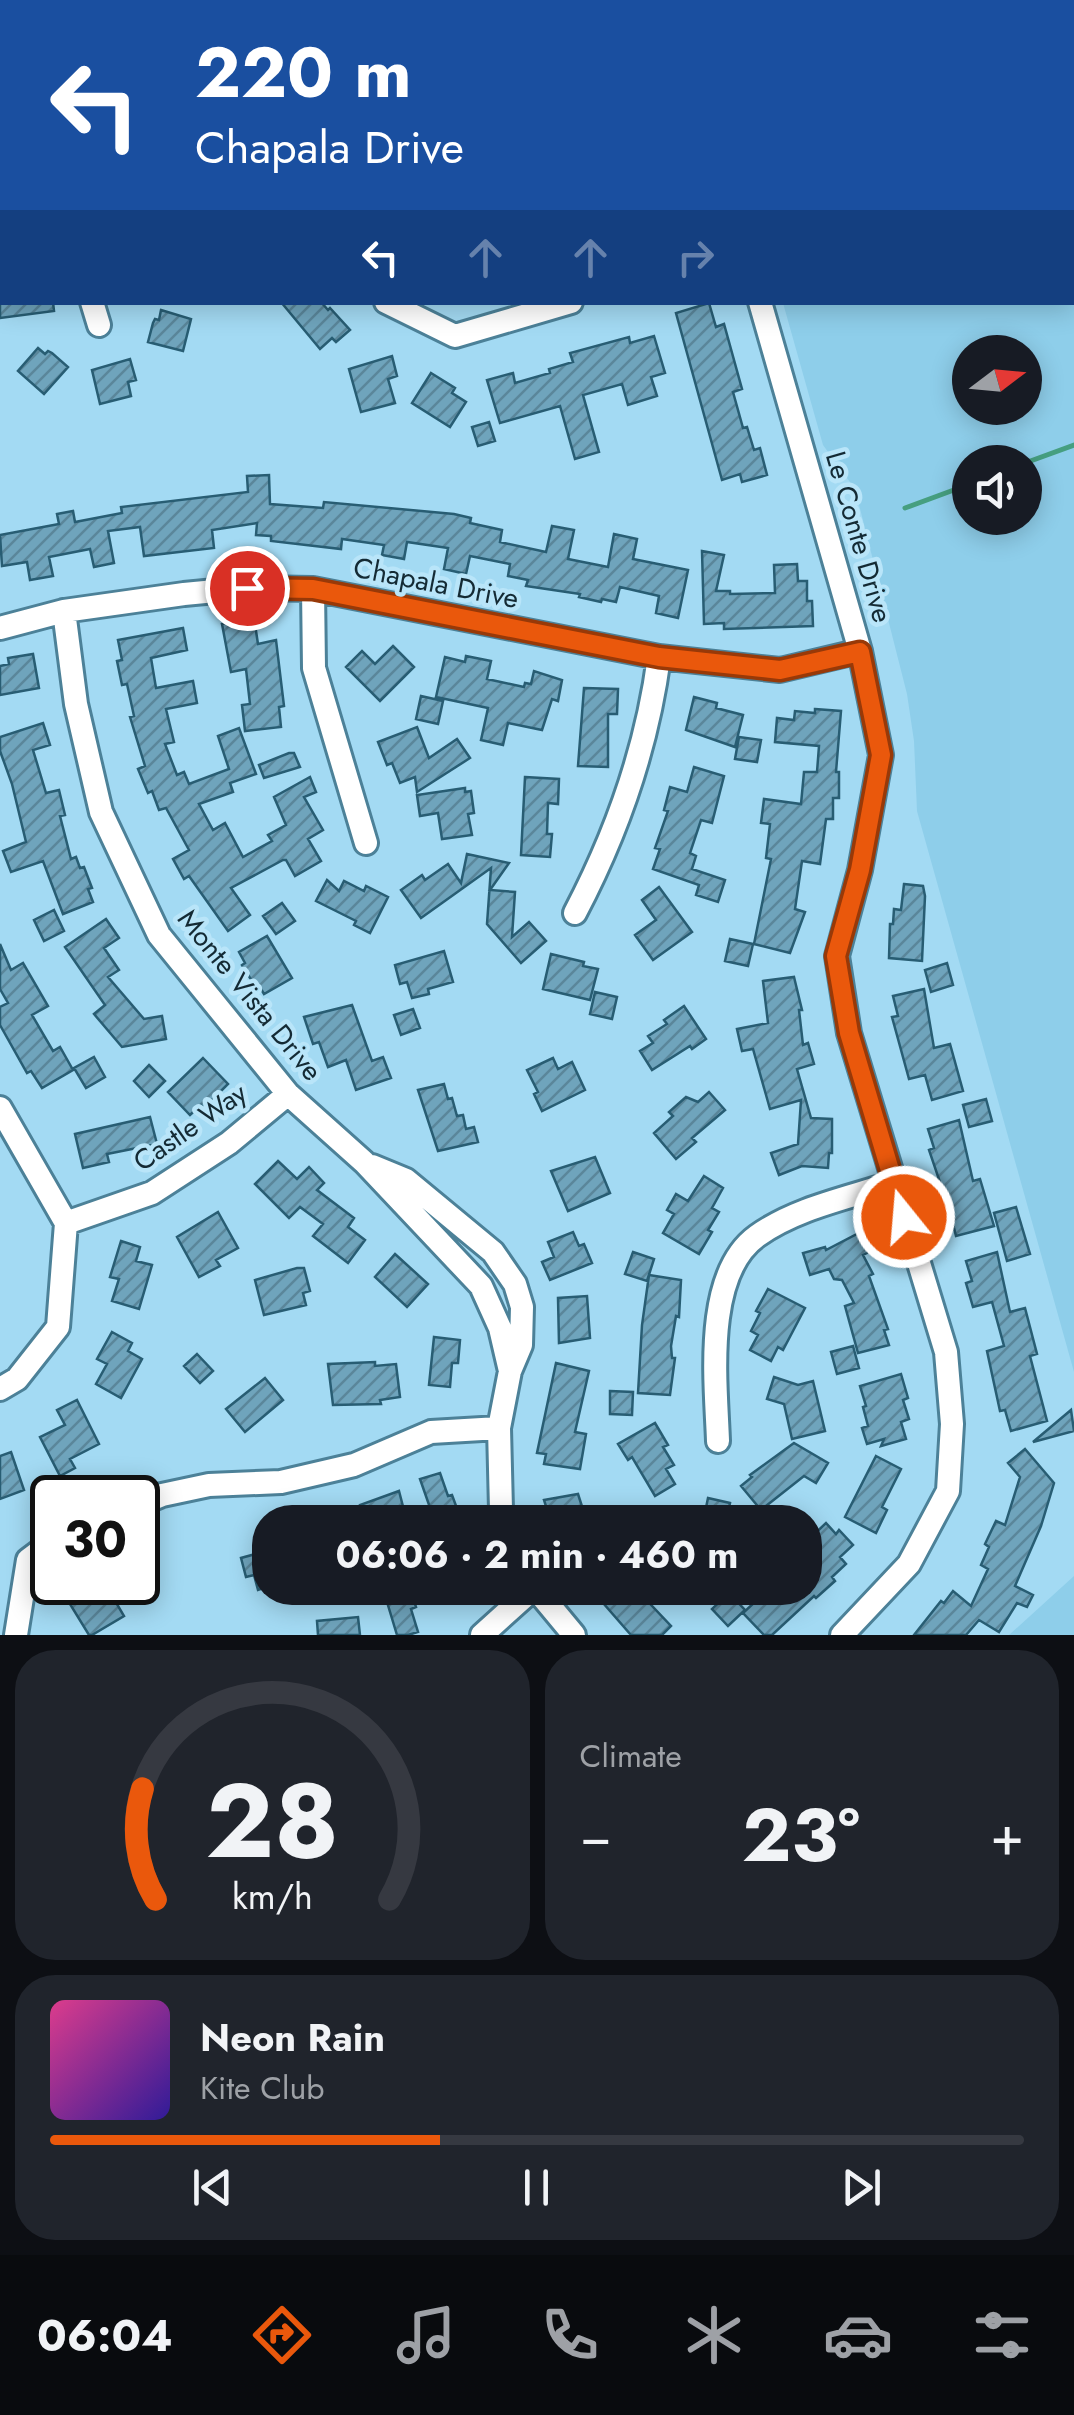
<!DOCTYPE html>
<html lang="en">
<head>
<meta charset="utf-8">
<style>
	body { margin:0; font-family:Jost,sans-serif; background:#20242c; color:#f1f3f6; height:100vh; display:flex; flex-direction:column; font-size:38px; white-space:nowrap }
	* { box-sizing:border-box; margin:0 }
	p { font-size:32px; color:#9ea1a6 }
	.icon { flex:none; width:55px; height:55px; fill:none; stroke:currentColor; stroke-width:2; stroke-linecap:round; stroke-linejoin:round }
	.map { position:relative; height:1635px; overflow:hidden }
	.drawer { display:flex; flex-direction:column; gap:15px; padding:15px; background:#0d0f14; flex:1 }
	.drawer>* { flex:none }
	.banner { position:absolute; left:0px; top:0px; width:1075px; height:305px; box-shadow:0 5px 25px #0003; background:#1a4fa0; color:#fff; overflow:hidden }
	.needle { width:65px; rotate:74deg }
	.tools { position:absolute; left:952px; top:335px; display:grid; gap:20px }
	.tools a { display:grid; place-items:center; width:90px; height:90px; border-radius:50%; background:#171b24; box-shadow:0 5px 25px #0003; font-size:50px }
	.speed { position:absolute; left:30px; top:1475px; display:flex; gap:20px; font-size:50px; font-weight:700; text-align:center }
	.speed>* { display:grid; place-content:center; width:130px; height:130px; border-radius:50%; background:#171b24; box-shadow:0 5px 25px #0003; line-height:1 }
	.speed .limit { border:5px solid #111; border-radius:15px; background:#fff; color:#111 }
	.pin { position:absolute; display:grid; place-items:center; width:85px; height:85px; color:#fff; margin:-42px; border:5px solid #fff; border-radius:50%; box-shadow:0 2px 10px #0007 }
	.me { position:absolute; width:110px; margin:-55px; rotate:343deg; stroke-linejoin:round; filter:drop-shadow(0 0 8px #0008) }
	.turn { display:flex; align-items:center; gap:35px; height:210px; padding:0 30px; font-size:45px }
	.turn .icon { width:130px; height:130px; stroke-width:2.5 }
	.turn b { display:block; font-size:70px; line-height:85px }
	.lanes { display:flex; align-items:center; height:95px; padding:0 30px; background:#0003; justify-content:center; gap:50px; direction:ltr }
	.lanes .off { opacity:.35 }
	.big { font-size:75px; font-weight:700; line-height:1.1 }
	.drawer .card { flex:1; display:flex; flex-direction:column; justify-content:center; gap:15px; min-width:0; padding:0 35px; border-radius:40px; background:#20242c }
	.drawer .dial { align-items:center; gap:0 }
	.dial svg { height:260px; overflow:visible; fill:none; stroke:#363941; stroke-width:7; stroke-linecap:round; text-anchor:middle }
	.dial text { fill:#f1f3f6; stroke:none }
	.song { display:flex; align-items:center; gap:30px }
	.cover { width:120px; height:120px; border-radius:15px; background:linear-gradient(135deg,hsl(330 70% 55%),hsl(250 70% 35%)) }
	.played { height:10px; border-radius:5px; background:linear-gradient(90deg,#ea580c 40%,#363941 40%) }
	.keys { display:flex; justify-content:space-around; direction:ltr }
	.heat { display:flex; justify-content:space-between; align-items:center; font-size:55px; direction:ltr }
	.drawer .tiles { flex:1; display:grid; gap:15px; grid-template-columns:1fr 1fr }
	.card:last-child { grid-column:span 2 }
	.trip { position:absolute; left:252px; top:1505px; width:570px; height:100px; border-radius:40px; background:#171b24; box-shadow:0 5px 25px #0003; font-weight:700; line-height:100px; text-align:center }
	.dock { display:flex; height:160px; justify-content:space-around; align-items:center; background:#090b0e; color:#9ea1a6 }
	.dock .icon { width:70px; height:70px }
	.dock .active { color:#ea580c }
	.dock b { font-size:45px; color:#f1f3f6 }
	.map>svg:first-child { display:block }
	.built { fill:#8eceea; fill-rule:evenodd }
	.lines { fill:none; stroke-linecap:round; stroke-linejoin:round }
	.stream { stroke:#469f80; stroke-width:5 }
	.building { fill:url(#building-hatch); stroke:#285d73; stroke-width:2.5 }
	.minor-casing { stroke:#4c8198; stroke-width:28 }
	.minor { stroke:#fff; stroke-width:22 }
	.route-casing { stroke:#983908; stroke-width:25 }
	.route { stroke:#ea580c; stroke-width:18 }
	.labels { text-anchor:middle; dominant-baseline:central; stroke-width:9; stroke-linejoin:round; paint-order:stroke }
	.street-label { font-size:28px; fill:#142a34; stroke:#b9e5f9 }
</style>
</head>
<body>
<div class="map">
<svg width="1074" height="1635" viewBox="0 0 1074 1635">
	<defs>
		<pattern id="building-hatch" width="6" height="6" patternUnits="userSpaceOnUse" patternTransform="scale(2.5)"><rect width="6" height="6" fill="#6fa4bc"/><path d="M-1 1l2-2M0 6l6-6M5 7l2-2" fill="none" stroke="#5a869a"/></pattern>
	</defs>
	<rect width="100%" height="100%" fill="#a3daf3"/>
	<path class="built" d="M698,0H1074V1372L917,811L914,741L907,694L855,489L823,445L783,303L1072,302V2ZM970,352H1025V408H970ZM970,462H1025V518H970Z
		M1074,1576V1635H1009Z"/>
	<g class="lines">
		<path class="stream" d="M1025,463L1074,445
			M905,508L970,484"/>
	</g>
	<path class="building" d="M0,302H53L54,311L0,318Z
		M281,302H321L328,310L330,308L350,330L336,342L332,338L320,349Z
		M709,303L716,327L724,324L742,389L733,392L743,428L747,427L754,450L760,448L767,475L742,482L740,474L722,480L676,313Z
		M161,310L191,319L183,351L148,342L153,323L155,319L159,320Z
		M654,336L665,373L651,377L657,396L628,405L622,384L583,395L599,452L575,459L560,406L500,423L487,380L513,373L515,383L550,373L549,369L573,362L570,353L629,337L630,343Z
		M38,348L45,354L48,351L52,353L68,367L44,394L18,371Z
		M392,356L397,376L388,379L395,403L361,412L349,369Z
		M130,359L136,380L128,382L131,396L100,404L92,370Z
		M431,373L455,388L452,393L466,402L450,427L412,403Z
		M489,422L495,441L478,446L472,427Z
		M269,475L270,504L323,508L324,502L454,514L471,518L470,523L502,530L500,542L546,552L552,526L574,530L568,559L608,567L614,534L637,539L633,559L688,570L678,618L656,613L659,596L620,587L616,602L602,599L601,602L579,597L580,594L526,586L528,580L508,576L510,564L470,556L466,574L444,569L448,548L407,542L404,559L382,555L384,545L342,539L341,549L271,541V536L256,535L257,523L212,530L214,548L144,556L140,527L108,531L114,563L94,567L90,549L49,557L53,576L30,580L27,562L2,566L0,535L59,524L57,514L73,511L75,522L122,513L121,507L248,492L247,476Z
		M702,551L724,555L716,591H730V594L775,593L774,565L797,564L798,581H807V601H812L813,626L724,629V623L704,624Z
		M254,618L258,644L276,640L284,706L279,707L281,727L245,731L242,705L250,704L246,669L231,672L222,624Z
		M183,628L187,650L151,658L156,688L193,681L197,703L166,709L174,742L165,744L177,775L184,772L189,784L229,769L218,736L239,728L256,774L230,783L233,792L199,804L213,830L225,823L243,857L272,841L268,835L286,825L274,797L310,777L316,792L304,797L323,830L308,839L321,861L295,876L286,860H283L231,888L250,915L228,931L189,876L184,879L173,859L189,850L166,808L159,810L152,791L148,793L138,769L145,766L130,717L134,716L127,684L122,685L117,661L122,660L118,640Z
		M393,646L414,667L380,701L346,667L362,651L375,664Z
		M33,654L39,688L0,695V666L9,664L8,658Z
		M466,656L491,661L487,679L524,687L525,683L531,684L534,671L562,680L558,701L552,699L542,730L508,723L503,745L481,740L488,708L436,697L445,657L465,662Z
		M584,688L618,689L617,714H608V767L578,766Z
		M421,696L443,701L438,724L416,719Z
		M694,697L717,703L716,708L743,715L735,747L686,730Z
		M815,709L841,711L836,772H839V798H833V819H826L820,864L802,861L795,909L805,912L790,953L754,944L771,859L766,858L770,824L761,823L764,799L801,804L804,772H817L819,746L775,742L777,718L794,720L795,711L815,713Z
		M43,723L50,745L33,750L46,793L59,790L65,815L60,816L71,859L76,857L80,868L84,867L92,888L88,889L93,902L63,914L43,861L11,872L3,851L26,842L12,784L0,751V737Z
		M417,727L429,758L457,739L470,758L417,792L415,777L400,783L392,763L387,765L378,742Z
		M739,737L761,740L757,762L735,759Z
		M289,753H294L300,767L264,778L259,765Z
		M694,767L724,776L712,823L701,820L690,853L696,856L692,869L725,880L718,902L696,895L699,885L653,869L660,849L655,848L668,811L664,810L670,787L687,792Z
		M525,777L559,779L558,804L548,803L547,834H552L550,857L521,855Z
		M465,788V792L471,791L474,813L468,814L472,835L442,839L438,813L420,816L417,795Z
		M467,854L509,863L490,890L515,892L512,937L529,922L546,941L521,963L487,924L491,868L421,918L401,890L422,875L425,880L448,864L461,883Z
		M327,880L339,891L344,881L364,891L366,886L388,897L370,933L354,925L356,921L316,901Z
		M904,884L923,886L925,896L922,961L889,958L890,924H893L894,909L901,910Z
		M659,887L692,932L653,960L635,935L656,920L642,900Z
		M282,903L295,921L276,934L263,916Z
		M54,910L64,931L44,941L34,920Z
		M106,919L119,938L104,948L119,970L108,977L144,1019L162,1016L166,1039L122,1047L94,1014L105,1005L65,947Z
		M267,936L292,978L264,994L258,984L255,986L242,965L245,963L239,952Z
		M730,939L753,944L748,966L725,961Z
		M0,944L11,970L23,963L48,1006L32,1015L53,1051L60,1047L73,1070L42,1088L31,1071L27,1073L0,1025V1007L8,1003L0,989Z
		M444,951L453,982L428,989L429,994L412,998L407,982L400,984L395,965Z
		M551,954L584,962L583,966L598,969L590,1000L543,989Z
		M947,963L953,985L931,992L925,970Z
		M794,977L802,1010H799L803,1045L808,1043L814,1064L797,1069L811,1118L832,1119V1153H829L828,1168L802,1166L779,1175L771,1153L798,1144L801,1100L770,1109L753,1049L742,1051L737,1029L768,1023L763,981Z
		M924,989L934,1048L950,1044L963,1091L932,1100L925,1075L909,1079L892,1017L898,1016L893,996Z
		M595,992L617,997L612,1019L590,1014Z
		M352,1005L372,1061L383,1057L391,1078L356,1090L346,1060L328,1067L319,1042L313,1044L304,1017Z
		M684,1006L706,1039L692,1049L690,1046L652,1070L640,1051L653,1043L648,1036L667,1024L664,1020Z
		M413,1009L420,1028L401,1035L394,1015Z
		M94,1057L105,1077L86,1088L74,1068Z
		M203,1058L228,1084L204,1108L201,1105L190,1115L168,1092Z
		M553,1058L558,1069L572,1062L585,1090L542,1111L534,1094L538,1092L527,1070Z
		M149,1065L165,1081L149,1097L134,1081Z
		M444,1084L448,1099L452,1098L457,1116L463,1115L466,1129L474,1127L478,1142L438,1151L418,1090Z
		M709,1092L725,1110L692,1138L696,1142L676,1159L654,1133L673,1116L669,1112L686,1097L698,1102Z
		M986,1099L992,1121L969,1127L963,1105Z
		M150,1117L157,1144L107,1154L109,1162L83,1168L75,1134Z
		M959,1120L973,1181L980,1179L994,1226L956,1236L953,1224L950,1225L943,1201L946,1200L929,1150L934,1148L928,1129Z
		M595,1157L610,1193L568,1211L551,1171Z
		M278,1161L297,1179L309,1167L324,1183L317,1190L354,1218L348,1227L365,1240L348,1263L313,1236L323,1224L300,1207L289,1218L255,1184Z
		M704,1176L723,1188L712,1208L719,1212L708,1230L712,1232L699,1254L663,1233L674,1214L667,1210L676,1194L688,1201Z
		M1016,1207L1030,1254L1007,1261L994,1213Z
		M218,1212L238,1248L216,1260L220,1266L199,1277L177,1237Z
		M573,1232L579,1246L584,1244L592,1263L550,1280L542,1262L554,1257L548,1242Z
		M859,1233L869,1252L863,1255L873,1274L869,1276L888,1329L884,1330L889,1345L858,1353L845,1306L854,1303L842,1280L834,1279L829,1269L810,1275L803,1253L825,1247L826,1250Z
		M121,1241L140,1247L136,1261L152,1265L139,1309L112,1301L119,1279L110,1277Z
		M633,1252L654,1259L647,1281L625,1274Z
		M997,1252L1010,1312L1025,1308L1037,1354L1030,1356L1047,1421L1011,1431L1005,1410L1000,1411L987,1351L1004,1346L992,1302L973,1307L966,1283L972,1281L966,1261Z
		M395,1254L428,1284L407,1307L375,1277Z
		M297,1268H304L310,1291L303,1293L306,1305L264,1315L255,1280Z
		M649,1275L681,1280L679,1317L676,1316L671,1346L672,1358H675L670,1395L638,1393L642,1325Z
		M768,1289L805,1308L783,1350L778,1347L771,1361L750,1350L758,1335L751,1331L760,1313L756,1311Z
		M587,1296L590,1338L559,1343L558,1298Z
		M112,1332L132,1343L128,1351L142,1359L121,1398L96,1384L107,1364L97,1359Z
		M434,1337L460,1340L458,1363H452L450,1387L429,1385Z
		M853,1346L859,1368L837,1374L831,1352Z
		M197,1354L213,1371L200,1383L184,1366Z
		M375,1362V1366L396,1364L400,1397L380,1400L381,1404L333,1405L328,1364Z
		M556,1363L589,1371L575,1432L586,1434L580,1469L544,1464L546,1454L537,1453Z
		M901,1374L908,1398L903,1400L909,1419L901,1422L906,1439L881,1446L884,1439L867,1444L862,1428L868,1426L863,1407L866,1406L860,1386Z
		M774,1377L798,1385L813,1381L825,1431L792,1439L784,1404L767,1399Z
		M265,1378L283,1400L245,1432L226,1409Z
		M610,1391L633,1392L632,1415L610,1414Z
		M77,1400L99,1444L70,1459L75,1468L60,1476L40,1437L65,1425L57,1410Z
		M1071,1410L1074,1431L1033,1442Z
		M655,1423L668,1445L663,1447L674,1465L666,1469L675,1484L655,1496L632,1457L628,1460L618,1444Z
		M794,1443L828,1463L816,1483L804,1476L761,1510L741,1486L752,1477L750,1475Z
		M1025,1449L1054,1483L1041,1526L1015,1586L1033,1595L1027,1607L1017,1603L999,1632L979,1620L966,1635H914L941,1601L944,1603L953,1591L971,1606L988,1569L981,1565L989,1547L985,1544L996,1521L1005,1525L1020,1477L1008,1463Z
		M11,1452L24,1490L0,1499V1456Z
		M876,1456L901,1469L882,1507L887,1510L876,1533L845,1517Z
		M440,1473L448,1496L452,1495L462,1522H435L420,1479Z
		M399,1491L407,1522H364L360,1505Z
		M578,1494L587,1522H551L544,1500Z
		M708,1498L730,1503L726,1522H703Z
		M826,1523L836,1534L839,1530L853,1545L840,1557L846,1564L832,1577L835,1581L816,1598L814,1596L772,1635H764L743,1613L770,1588H805V1543Z
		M270,1550V1586L258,1590L254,1575L246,1577L241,1558Z
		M87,1582H104L124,1616L92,1635H89L65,1596Z
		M400,1588H410L416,1607L411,1609L418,1632L408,1635H397L384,1592Z
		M590,1588H635L671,1626L662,1635H631Z
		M729,1593L745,1610L728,1626L712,1609Z
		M358,1617L360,1635H318L317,1621Z"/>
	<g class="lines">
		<defs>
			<path id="minor" d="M14,0V2
				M460,0V2
				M673,0L674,2
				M57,2L66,0
				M0,19L2,18
				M0,236L2,235
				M92,302L99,325
				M386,302L455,336L571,302
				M760,302L860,651L881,755L860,870L837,956L849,1033L946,1352L952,1424L948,1491L909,1564L842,1635
				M313,589L314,668L366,843
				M64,611L76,704L101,812L159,935L288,1094L364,1162L481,1286L500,1328L510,1371
				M0,628L64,611L184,594L247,588L313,589L659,657L780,670L860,651
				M575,913C617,833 647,748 659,657
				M0,1108L66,1223L58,1327L17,1379L0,1389
				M372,1166L406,1180L493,1252L515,1284L522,1307L521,1345L510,1371L499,1428L501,1510L504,1522
				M66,1223L152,1193L229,1143L288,1094
				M718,1441C716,1383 703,1275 757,1236C796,1208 848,1198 893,1183
				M138,1505L162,1495L209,1485L281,1482L354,1465L431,1432L499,1428
				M535,1588L574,1635
				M16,1635L28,1560L52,1542
				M482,1635L534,1588"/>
		</defs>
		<use href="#minor" class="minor-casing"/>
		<use href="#minor" class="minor"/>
	</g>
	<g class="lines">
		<defs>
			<path id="route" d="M247,588L313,589L659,657L780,670L860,652L881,755L860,870L836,956L849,1033L904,1217"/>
		</defs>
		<use href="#route" class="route-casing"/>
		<use href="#route" class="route"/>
	</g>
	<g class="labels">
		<g class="street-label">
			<text transform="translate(859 537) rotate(74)">Le Conte Drive</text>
			<text transform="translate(436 583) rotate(11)">Chapala Drive</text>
			<text transform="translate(250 995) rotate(51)">Monte Vista Drive</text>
			<text transform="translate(190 1127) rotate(-35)">Castle Way</text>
		</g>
	</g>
</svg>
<div class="tools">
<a><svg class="needle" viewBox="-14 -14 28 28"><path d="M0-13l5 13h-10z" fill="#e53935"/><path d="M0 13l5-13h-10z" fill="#9ea1a6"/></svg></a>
<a><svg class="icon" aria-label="sound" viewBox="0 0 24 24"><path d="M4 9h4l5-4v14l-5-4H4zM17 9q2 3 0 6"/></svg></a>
</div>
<div class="speed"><div class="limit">30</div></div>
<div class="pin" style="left:247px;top:588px;background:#d93025"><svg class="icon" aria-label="arrive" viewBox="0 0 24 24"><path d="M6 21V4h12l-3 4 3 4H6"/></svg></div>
<svg class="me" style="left:904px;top:1217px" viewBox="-20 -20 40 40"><circle r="17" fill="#ea580c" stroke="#fff" stroke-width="3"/><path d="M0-11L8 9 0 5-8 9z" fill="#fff"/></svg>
<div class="trip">06:06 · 2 min · 460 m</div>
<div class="banner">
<div class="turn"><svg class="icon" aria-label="left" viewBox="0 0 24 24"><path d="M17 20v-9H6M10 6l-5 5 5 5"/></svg><div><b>220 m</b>Chapala Drive</div></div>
<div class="lanes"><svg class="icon" aria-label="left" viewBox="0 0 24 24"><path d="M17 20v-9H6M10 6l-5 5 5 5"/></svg><svg class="icon off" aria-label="ahead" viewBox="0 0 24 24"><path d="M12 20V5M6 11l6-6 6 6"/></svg><svg class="icon off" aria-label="ahead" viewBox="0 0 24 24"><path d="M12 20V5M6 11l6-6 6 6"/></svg><svg class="icon off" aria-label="right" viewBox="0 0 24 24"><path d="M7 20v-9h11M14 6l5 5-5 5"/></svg></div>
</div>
</div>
<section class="drawer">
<div class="tiles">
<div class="card dial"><svg viewBox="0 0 100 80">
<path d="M14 69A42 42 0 1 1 86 69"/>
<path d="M14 69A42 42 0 0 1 10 35" stroke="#ea580c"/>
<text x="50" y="56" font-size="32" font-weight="700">28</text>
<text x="50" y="72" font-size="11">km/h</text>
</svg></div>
<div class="card"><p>Climate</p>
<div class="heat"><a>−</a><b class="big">23°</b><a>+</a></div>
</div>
<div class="card">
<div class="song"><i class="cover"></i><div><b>Neon Rain</b><p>Kite Club</p></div></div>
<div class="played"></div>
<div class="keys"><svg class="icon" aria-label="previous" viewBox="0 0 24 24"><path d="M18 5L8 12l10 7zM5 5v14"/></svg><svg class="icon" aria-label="pause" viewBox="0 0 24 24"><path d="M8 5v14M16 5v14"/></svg><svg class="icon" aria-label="next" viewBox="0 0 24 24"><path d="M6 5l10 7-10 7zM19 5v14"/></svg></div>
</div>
</div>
</section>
<nav class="dock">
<b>06:04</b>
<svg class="icon active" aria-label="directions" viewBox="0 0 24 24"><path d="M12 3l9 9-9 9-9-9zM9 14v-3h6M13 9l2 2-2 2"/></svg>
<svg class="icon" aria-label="music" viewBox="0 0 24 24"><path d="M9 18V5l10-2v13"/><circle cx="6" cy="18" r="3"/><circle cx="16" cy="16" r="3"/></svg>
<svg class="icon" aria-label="phone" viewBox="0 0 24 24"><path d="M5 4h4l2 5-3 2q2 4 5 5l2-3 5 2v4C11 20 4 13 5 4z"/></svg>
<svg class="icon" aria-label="climate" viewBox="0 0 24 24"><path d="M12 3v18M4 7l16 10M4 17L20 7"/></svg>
<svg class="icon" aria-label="car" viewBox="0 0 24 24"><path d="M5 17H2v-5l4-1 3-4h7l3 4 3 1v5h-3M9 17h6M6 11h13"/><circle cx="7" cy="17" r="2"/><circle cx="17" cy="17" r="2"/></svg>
<svg class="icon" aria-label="filters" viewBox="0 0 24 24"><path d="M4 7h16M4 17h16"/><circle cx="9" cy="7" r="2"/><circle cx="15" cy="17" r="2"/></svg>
</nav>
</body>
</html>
